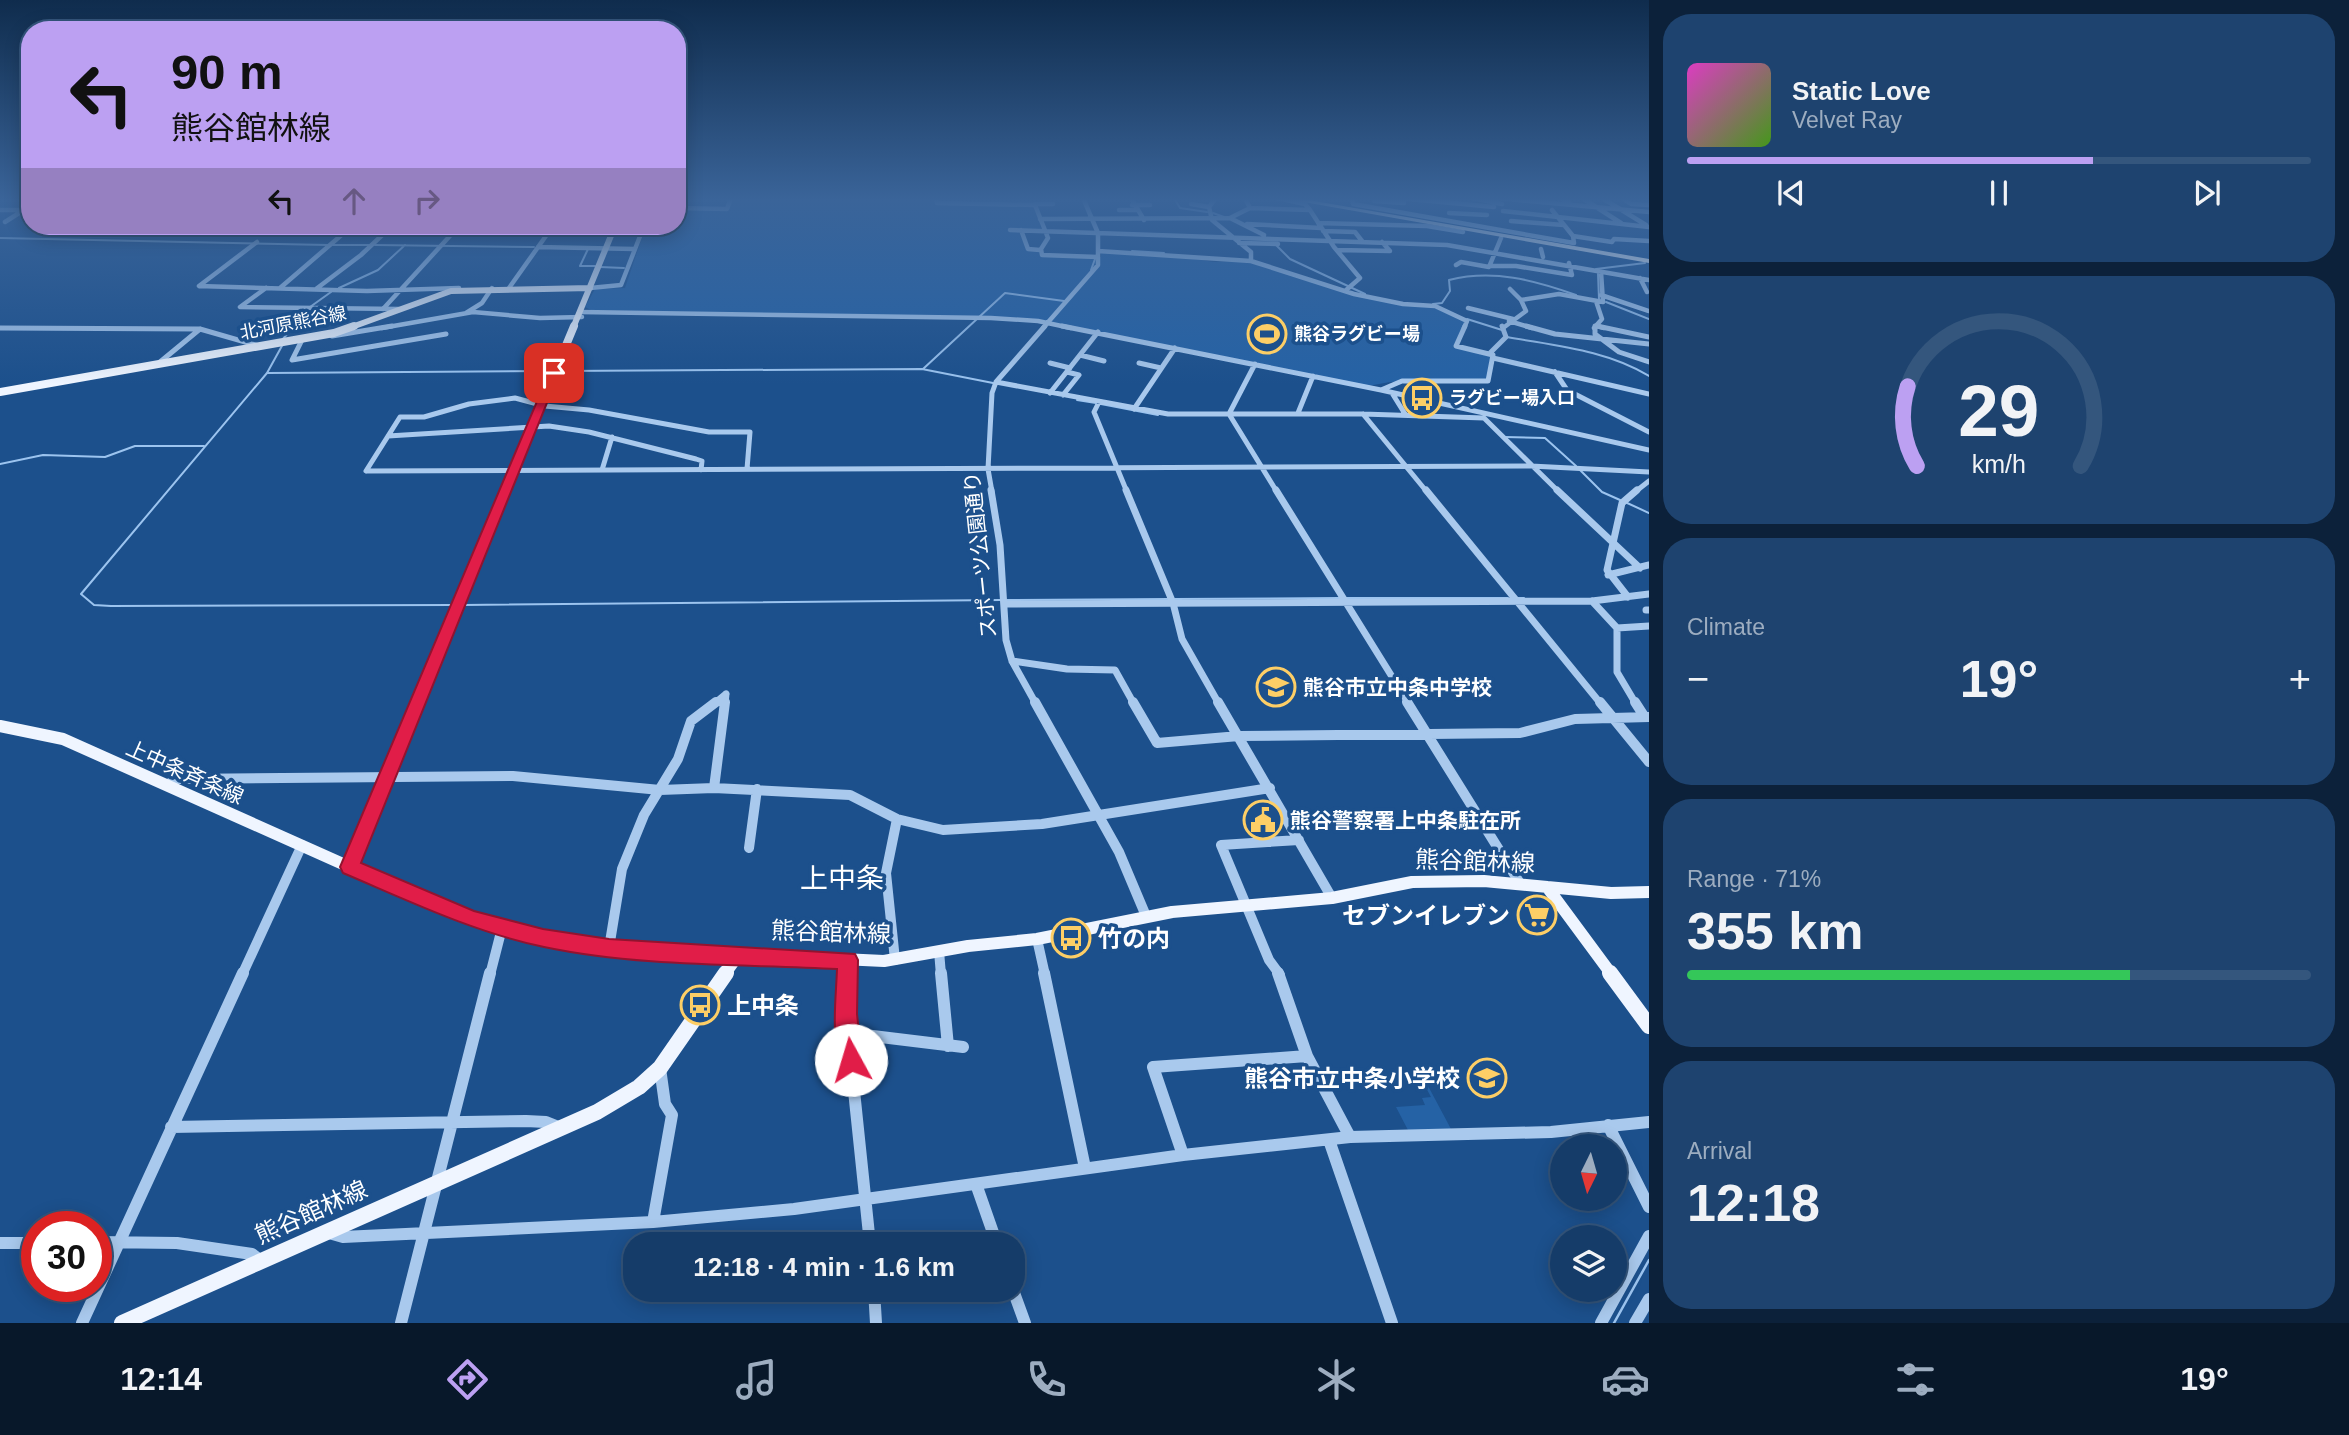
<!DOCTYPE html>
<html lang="en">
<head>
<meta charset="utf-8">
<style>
	body { margin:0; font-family:Helvetica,"Noto Sans JP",sans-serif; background:#1e436f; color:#f1f3f6; height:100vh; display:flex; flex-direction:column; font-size:26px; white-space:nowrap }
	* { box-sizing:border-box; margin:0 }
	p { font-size:23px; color:#9dadc0 }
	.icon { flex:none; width:38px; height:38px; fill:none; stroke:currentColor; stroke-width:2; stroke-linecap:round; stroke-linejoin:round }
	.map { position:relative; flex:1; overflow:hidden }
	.drawer { display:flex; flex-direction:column; gap:14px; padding:14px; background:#0c213a; width:700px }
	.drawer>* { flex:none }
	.top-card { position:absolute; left:21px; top:21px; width:665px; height:214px; border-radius:28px; box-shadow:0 4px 18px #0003,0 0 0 2px #34567d; background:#bca0f2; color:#111; overflow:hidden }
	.needle { width:46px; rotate:185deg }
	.controls { position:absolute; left:1550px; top:1134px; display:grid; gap:14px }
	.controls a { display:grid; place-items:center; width:77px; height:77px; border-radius:50%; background:#153c69; box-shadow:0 4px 18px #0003,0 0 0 2px #34567d; font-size:35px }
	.speed { position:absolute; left:21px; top:1211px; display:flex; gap:14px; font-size:35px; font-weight:700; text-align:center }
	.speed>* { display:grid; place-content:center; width:91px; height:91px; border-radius:50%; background:#153c69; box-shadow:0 4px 18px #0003,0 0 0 2px #34567d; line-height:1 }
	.speed .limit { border:10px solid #d22; background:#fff; color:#111 }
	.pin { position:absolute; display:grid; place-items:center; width:60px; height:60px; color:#fff; margin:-30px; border-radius:14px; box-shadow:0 4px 10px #0006 }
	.me { position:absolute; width:77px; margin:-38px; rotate:354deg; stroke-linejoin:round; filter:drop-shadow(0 0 5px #0008) }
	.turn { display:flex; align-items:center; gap:24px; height:147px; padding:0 35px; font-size:32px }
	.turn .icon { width:91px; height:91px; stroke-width:2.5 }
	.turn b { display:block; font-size:49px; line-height:60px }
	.lanes { display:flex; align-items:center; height:66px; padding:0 35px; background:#0003; justify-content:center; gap:35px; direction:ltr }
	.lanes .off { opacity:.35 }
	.big { font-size:52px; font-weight:700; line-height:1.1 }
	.drawer .widget { flex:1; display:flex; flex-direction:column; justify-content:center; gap:10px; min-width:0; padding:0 24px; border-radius:28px; background:#1e436f }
	.drawer .dial { align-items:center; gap:0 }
	.dial svg { height:182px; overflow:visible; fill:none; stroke:#34567d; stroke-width:7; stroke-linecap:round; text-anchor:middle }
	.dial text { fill:#f1f3f6; stroke:none }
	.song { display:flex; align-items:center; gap:21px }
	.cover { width:84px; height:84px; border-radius:10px; background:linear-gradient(135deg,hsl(310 70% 55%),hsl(100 70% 35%)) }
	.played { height:7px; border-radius:4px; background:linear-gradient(90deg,#bca0f2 65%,#34567d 65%) }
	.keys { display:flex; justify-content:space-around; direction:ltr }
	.heat { display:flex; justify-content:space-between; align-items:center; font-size:38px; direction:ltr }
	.charge { height:10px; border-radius:5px; background:linear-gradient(90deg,#34c759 71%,#34567d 0) }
	.trip { position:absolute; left:623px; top:1232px; width:402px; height:70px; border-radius:28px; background:#153c69; box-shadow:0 4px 18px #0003,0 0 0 2px #34567d; font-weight:700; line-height:70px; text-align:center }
	.menu { display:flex; height:112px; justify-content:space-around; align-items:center; background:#08182a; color:#9dadc0 }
	.menu .icon { width:49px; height:49px }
	.menu .on { color:#bca0f2 }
	.menu b { font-size:32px; color:#f1f3f6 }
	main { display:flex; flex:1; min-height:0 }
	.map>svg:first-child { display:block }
	.green { fill:#2562a5 }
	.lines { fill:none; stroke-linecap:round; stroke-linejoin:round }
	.stream-far1 { stroke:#9cc4ef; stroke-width:2 }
	.stream { stroke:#9cc4ef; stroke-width:2.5 }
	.minor-far4 { stroke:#a9c9ed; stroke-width:4.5 }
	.minor-far3 { stroke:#a9c9ed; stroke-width:5 }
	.minor-far2 { stroke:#a9c9ed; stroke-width:7 }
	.minor-far1 { stroke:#a9c9ed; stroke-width:10 }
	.minor { stroke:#a9c9ed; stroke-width:12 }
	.major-far4 { stroke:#eff5ff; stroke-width:6 }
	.major-far3 { stroke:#eff5ff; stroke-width:8 }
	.major-far2 { stroke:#eff5ff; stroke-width:10 }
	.major-far1 { stroke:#eff5ff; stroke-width:12 }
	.major { stroke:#eff5ff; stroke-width:16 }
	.highway { fill:#fff; fill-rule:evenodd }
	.route { fill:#e11d48; stroke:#92132f; stroke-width:2 }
	.labels { text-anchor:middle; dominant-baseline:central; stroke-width:7; stroke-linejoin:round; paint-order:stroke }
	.far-street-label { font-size:18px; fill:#fff; stroke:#1c508c }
	.far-poi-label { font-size:18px; font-weight:bold; fill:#fff; stroke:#1c508c; text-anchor:start }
	.street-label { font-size:21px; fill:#fff; stroke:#1c508c }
	.poi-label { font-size:21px; font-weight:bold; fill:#fff; stroke:#1c508c; text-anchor:start }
	.near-street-label { font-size:24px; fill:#fff; stroke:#1c508c }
	.near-poi-label { font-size:24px; font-weight:bold; fill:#fff; stroke:#1c508c; text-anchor:end }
	.near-quarter-label { font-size:28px; fill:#fff; stroke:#1c508c }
</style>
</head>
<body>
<main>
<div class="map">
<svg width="1649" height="1323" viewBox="0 0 1649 1323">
	<rect width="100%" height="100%" fill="#1c508c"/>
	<path class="green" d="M732,198H934L935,203L1034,205L1042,230H1018L1027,250L1039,251L1043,257H1101V252L1181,257L1214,262L1244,261L1351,293L1432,307L1465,321L1453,347L1491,356L1487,379L1390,382L1368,386L1040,320L591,310L585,307L595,289L625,288L646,226H677V209H728Z
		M1424,1084H1427L1451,1129L1409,1132L1396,1107L1425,1105L1422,1098L1431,1097Z"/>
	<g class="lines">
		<path class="stream-far1" d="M1174,198L1180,208L1207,212
			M1213,213L1224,217
			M0,238L328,245
			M1275,244L1290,259L1365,294
			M333,245H370
			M375,245L534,247
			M588,249L580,266H595
			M1132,251L1164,253
			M600,267L624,268
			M1596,269L1645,263
			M1091,270L1095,259
			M1598,274L1599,299
			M339,288L378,270L405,245
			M1606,302L1649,319
			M1433,304L1442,303L1450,291L1449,280C1493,269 1534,280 1576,295
			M310,307L331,292
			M1467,319L1502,330
			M1507,337C1556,346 1606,350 1649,376
			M283,339L306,311
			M283,344L267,373L81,594L94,605L111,606L455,605
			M923,369L1005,293L1064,301
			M559,371L922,369L993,383
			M268,373L553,371
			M1077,400L1096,403
			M1101,404L1158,415
			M1505,437L1545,438L1576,466
			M0,464L43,455L105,457L135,446H204
			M1580,470L1602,492L1620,500
			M1625,502L1649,513
			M1346,598H1508
			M1518,598H1524
			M1175,599L1340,598
			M1007,600L1169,599
			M464,605L1001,600"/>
		<path class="stream" d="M1614,1323L1649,1260"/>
		<path class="minor-far4" d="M936,198L937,203L1035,205L1048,238L1041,249L1042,255L1098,257
			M1131,198L1144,220
			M1216,198L1209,207L1212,220L1251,252V261
			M1245,198L1250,208
			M1277,198L1305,204L1310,210
			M1352,198L1353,204L1574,243L1573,236L1552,210
			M1399,198L1494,207
			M1472,198L1502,204
			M1497,198L1649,212
			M1560,198L1569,202
			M1582,198L1621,223
			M1602,198L1646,225
			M1622,198L1631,204L1649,205
			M1374,201L1404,203
			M1035,204H1053
			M1191,204L1209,207
			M1132,205H1150
			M677,208L727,209L731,198
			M0,210H27
			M1119,210H1138
			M1503,211L1649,227
			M1449,213L1487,215
			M1230,218L1250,208L1310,210L1334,247L1360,278L1345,291
			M1040,219L1230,218L1264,235
			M1511,221L1564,225
			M5,222L30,206
			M1318,223L1427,226L1463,232
			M1247,224L1321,228
			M1010,230L1447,245L1649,280
			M1021,230L1028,249L1040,250
			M1323,231L1355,232L1362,241
			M1573,236L1612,242L1614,239L1649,241
			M1239,243L1278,244
			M538,247L635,249
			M1541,249L1543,257
			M1337,250L1390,251L1382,242
			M1098,251L1251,261L1354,294L1403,304L1435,306L1467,321L1464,328
			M1456,265L1461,262L1489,267L1501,238
			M1489,266H1516L1572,275L1569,263
			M1640,278L1647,292
			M199,286L367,291L459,288
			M199,286L257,242
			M266,288L240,307L399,309
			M280,288L352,226
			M509,288L553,226
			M590,288L621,285L644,226
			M316,289L361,255L392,226
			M1510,289L1521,300
			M1601,295L1649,311
			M1468,308L1513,319
			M383,309L459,226
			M580,312L991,318L1038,321L1071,328
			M466,313L482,303L492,288
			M1509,321L1532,328
			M1597,326L1604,328
			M382,328L473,312L540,318L582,317
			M1043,328L1098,265V233L1083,198
			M1503,328L1526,311L1521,300L1559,294L1603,302L1601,272
			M1594,328L1602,319L1596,301"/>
		<path class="minor-far3" d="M1062,326L1381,390L1649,450
			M1526,326L1555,334L1649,344
			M1595,326V334L1619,352L1649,362
			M1597,326L1649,337
			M0,328L200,329L259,346
			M332,336L392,326
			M302,340L292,360L446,334
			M1490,353L1506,337L1502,326
			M1080,355L1104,361
			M1493,358L1649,394
			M160,362L200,329
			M1050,363L1070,368
			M1139,363L1161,368
			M1555,372L1567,390L1649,432
			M996,382L1168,414H1363L1484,418
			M1381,390L1402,381H1488L1493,355L1456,346L1465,326
			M1050,393L1098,332
			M1392,393L1405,414
			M1063,395L1079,375L1067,372
			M1099,402L1094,412L1127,492
			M1134,409L1175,348
			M1298,413L1313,376
			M1229,414L1277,492
			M1229,414L1255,364
			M1363,414L1427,492
			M1484,418L1559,492
			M388,436L549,426L589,432L696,459L702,461L701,470
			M602,470L612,437
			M366,471L1531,466L1649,472
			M366,471L400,417H424L469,404L515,398L545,406L589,410L709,432H750L747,469
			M992,492L988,469L992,393L996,382L1045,326
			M1635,492L1649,481"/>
		<path class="minor-far2" d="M991,490L1000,545L1006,640L1012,661L1036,704
			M1126,490L1173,603L1182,639L1219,704
			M1276,490L1409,704
			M1426,490L1601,704
			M1557,490L1640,568
			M1608,575L1649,565
			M1628,597L1607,570L1622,503L1637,490
			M1592,601L1617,628V672L1636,704
			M1004,604L1592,601L1649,594
			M1646,610H1649
			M1617,628L1649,626
			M1012,661L1067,669L1115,670L1134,704
			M714,704L726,694
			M725,704L726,694"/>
		<path class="minor-far1" d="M1035,702L1119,852L1146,916
			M1133,702L1157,743L1239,736L1520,733L1575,719L1649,717
			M1218,702L1332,898
			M1407,702L1521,885
			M1600,702L1649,762
			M1635,702L1644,716
			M166,785L178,779L513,776L660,790L714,788L850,795L897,819L943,830L1042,824L1270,788
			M714,788L725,702
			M749,848L757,789
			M1037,939L1045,975
			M609,948L622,869L644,815L678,759L691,721L716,702
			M939,951L941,975
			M895,960L886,873L897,819
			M242,975L302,845
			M490,975L502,928
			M847,975L848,960
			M1280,975L1269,960L1221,845L1299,840"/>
		<path class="minor" d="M848,973L846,1014L870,1244
			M941,973L948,1046
			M1044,973L1085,1168
			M1278,973L1307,1056L1350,1137
			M848,1033L963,1047
			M1608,1125L1649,1207
			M171,1127L526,1121L546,1122L561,1128
			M1329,1140L1392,1323
			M1183,1155L1153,1067L1307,1056
			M976,1184L997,1244
			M653,1222L672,1115L665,1104L660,1068
			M329,1233L343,1237L653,1222L794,1209L1183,1155L1350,1137L1551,1132L1649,1122
			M96,1242L177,1243L252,1254L261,1261
			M0,1243H37
			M874,1290L876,1323
			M1013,1290L1025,1323
			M82,1323L243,973
			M401,1323L490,973
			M1601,1323L1649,1236
			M1635,1323L1649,1299"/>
		<path class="major-far4" d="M349,328L451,291L590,288
			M573,328L615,226"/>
		<path class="major-far3" d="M0,392L334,333L354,326
			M505,492L574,326"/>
		<path class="major-far2" d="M418,704L506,490"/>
		<path class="major-far1" d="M0,726L63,739L437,906L543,938L609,948L884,961L968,946L1037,939L1172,912L1332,898L1412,882L1484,881L1611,893L1649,892
			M350,867L418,702
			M1547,887L1612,975
			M724,975L739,954"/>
		<path class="major" d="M1610,973L1649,1026
			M122,1323L597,1112L639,1087L660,1068L726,973"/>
		<path class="highway" d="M1281,198H1297L1649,259V263Z"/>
	</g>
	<linearGradient id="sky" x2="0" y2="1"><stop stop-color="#0f2c4d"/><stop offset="0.52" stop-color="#3a6499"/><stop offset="1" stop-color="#3a6499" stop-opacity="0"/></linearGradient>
	<rect width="1649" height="384" fill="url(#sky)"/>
	<path class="route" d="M554,369L559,373L361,863L474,911L543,929L609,939L855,954L858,960L857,1014L862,1060L859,1068L851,1071L843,1068C830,1039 836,1000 837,969C740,964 639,967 544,947C473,932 409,901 343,873L340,867L549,373Z"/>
	<defs>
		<symbol id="stadium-ring" viewBox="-11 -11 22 22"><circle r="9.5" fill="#1c508c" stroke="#fdce66" stroke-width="1.5"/><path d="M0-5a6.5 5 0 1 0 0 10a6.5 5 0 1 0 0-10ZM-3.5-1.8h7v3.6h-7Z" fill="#fdce66"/></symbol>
		<symbol id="bus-ring" viewBox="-11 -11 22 22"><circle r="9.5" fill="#1c508c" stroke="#fdce66" stroke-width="1.5"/><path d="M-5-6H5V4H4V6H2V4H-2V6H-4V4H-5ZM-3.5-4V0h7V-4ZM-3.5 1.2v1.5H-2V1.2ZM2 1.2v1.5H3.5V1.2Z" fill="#fdce66"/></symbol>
		<symbol id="school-ring" viewBox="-11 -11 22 22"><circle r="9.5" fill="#1c508c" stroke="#fdce66" stroke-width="1.5"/><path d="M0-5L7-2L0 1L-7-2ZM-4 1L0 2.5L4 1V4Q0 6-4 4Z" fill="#fdce66"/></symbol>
		<symbol id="civic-ring" viewBox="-11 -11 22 22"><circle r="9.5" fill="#1c508c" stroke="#fdce66" stroke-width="1.5"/><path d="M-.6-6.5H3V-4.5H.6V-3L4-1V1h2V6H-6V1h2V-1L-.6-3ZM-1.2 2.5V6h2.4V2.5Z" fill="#fdce66"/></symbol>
		<symbol id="supermarket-ring" viewBox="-11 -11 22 22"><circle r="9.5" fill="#1c508c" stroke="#fdce66" stroke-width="1.5"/><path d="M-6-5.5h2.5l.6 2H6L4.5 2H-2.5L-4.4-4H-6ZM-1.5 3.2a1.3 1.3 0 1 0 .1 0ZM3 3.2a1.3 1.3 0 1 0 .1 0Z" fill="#fdce66"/></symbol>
	</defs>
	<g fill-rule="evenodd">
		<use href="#stadium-ring" x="1245" y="312" width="44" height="44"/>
		<use href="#bus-ring" x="1400" y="376" width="44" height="44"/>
		<use href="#school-ring" x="1254" y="665" width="44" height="44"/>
		<use href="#civic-ring" x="1241" y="798" width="44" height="44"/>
		<use href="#supermarket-ring" x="1515" y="893" width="44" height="44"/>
		<use href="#bus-ring" x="1049" y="916" width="44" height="44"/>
		<use href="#bus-ring" x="678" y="983" width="44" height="44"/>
		<use href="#school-ring" x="1465" y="1056" width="44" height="44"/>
	</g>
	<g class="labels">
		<g class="far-street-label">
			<text transform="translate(293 323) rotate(-11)">北河原熊谷線</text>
		</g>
		<g class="far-poi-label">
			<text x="1294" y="334">熊谷ラグビー場</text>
			<text x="1449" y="398">ラグビー場入口</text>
		</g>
		<g class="street-label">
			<text transform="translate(980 555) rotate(-96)">スポーツ公園通り</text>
			<text transform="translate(185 772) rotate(24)">上中条斉条線</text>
		</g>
		<g class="poi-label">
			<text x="1303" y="687">熊谷市立中条中学校</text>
			<text x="1290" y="820">熊谷警察署上中条駐在所</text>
		</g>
		<g class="near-street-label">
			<text transform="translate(1475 861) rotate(2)">熊谷館林線</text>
			<text transform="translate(831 932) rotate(2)">熊谷館林線</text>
			<text transform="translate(311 1212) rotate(-24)">熊谷館林線</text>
		</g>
		<g class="near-poi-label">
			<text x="1510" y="915">セブンイレブン</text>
			<text x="1098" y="938" text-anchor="start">竹の内</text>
			<text x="727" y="1005" text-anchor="start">上中条</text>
			<text x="1460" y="1078">熊谷市立中条小学校</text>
		</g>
		<g class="near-quarter-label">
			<text x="842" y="878">上中条</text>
		</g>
	</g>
</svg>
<div class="controls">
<a><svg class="needle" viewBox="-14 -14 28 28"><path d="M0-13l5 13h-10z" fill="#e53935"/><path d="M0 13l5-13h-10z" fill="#9dadc0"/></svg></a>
<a><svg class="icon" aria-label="layers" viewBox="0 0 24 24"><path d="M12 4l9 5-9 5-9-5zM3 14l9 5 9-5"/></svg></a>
</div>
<div class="speed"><div class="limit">30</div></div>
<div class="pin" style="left:554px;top:373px;background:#d93025"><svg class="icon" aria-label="arrive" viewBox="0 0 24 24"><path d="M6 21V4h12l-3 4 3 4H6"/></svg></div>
<svg class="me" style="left:851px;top:1060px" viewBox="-20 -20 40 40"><circle r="19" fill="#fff"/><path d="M0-13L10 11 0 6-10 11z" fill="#e11d48"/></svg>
<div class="trip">12:18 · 4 min · 1.6 km</div>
<div class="top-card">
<div class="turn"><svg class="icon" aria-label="left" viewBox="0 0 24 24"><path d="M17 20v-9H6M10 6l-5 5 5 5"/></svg><div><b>90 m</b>熊谷館林線</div></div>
<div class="lanes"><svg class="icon" aria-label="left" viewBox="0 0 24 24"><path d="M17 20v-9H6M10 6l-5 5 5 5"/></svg><svg class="icon off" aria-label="ahead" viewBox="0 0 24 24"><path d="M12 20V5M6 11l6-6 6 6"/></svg><svg class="icon off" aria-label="right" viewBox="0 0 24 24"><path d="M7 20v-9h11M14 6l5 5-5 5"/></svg></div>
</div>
</div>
<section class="drawer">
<div class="widget">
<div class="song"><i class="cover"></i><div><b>Static Love</b><p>Velvet Ray</p></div></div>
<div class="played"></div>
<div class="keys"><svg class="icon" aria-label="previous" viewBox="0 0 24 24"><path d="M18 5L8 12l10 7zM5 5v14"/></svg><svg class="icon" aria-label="pause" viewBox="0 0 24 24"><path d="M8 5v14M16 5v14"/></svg><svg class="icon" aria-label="next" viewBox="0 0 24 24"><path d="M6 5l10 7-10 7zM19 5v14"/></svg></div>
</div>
<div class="widget dial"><svg viewBox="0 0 100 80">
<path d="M14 69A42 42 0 1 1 86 69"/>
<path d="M14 69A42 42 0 0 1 10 34" stroke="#bca0f2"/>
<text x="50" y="56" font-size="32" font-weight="700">29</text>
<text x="50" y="72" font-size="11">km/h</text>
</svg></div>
<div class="widget"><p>Climate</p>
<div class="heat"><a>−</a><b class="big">19°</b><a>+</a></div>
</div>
<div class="widget"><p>Range · 71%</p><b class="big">355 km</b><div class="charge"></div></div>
<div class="widget"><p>Arrival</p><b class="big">12:18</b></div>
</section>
</main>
<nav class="menu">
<b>12:14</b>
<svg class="icon on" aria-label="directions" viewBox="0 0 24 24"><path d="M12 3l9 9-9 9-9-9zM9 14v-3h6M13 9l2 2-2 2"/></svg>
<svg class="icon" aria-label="music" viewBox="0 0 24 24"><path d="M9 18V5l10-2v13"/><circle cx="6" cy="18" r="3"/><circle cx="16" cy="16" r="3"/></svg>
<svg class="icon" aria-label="phone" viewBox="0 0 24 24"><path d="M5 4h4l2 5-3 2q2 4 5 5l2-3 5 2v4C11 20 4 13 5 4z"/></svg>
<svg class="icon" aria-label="climate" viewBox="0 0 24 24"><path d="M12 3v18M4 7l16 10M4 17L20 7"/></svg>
<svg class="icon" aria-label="car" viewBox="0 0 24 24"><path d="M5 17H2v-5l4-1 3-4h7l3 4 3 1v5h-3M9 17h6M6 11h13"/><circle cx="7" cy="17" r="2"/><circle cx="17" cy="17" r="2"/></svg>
<svg class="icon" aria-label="filters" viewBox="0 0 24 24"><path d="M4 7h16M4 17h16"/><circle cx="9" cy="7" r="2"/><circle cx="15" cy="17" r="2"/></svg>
<b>19°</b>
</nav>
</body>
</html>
